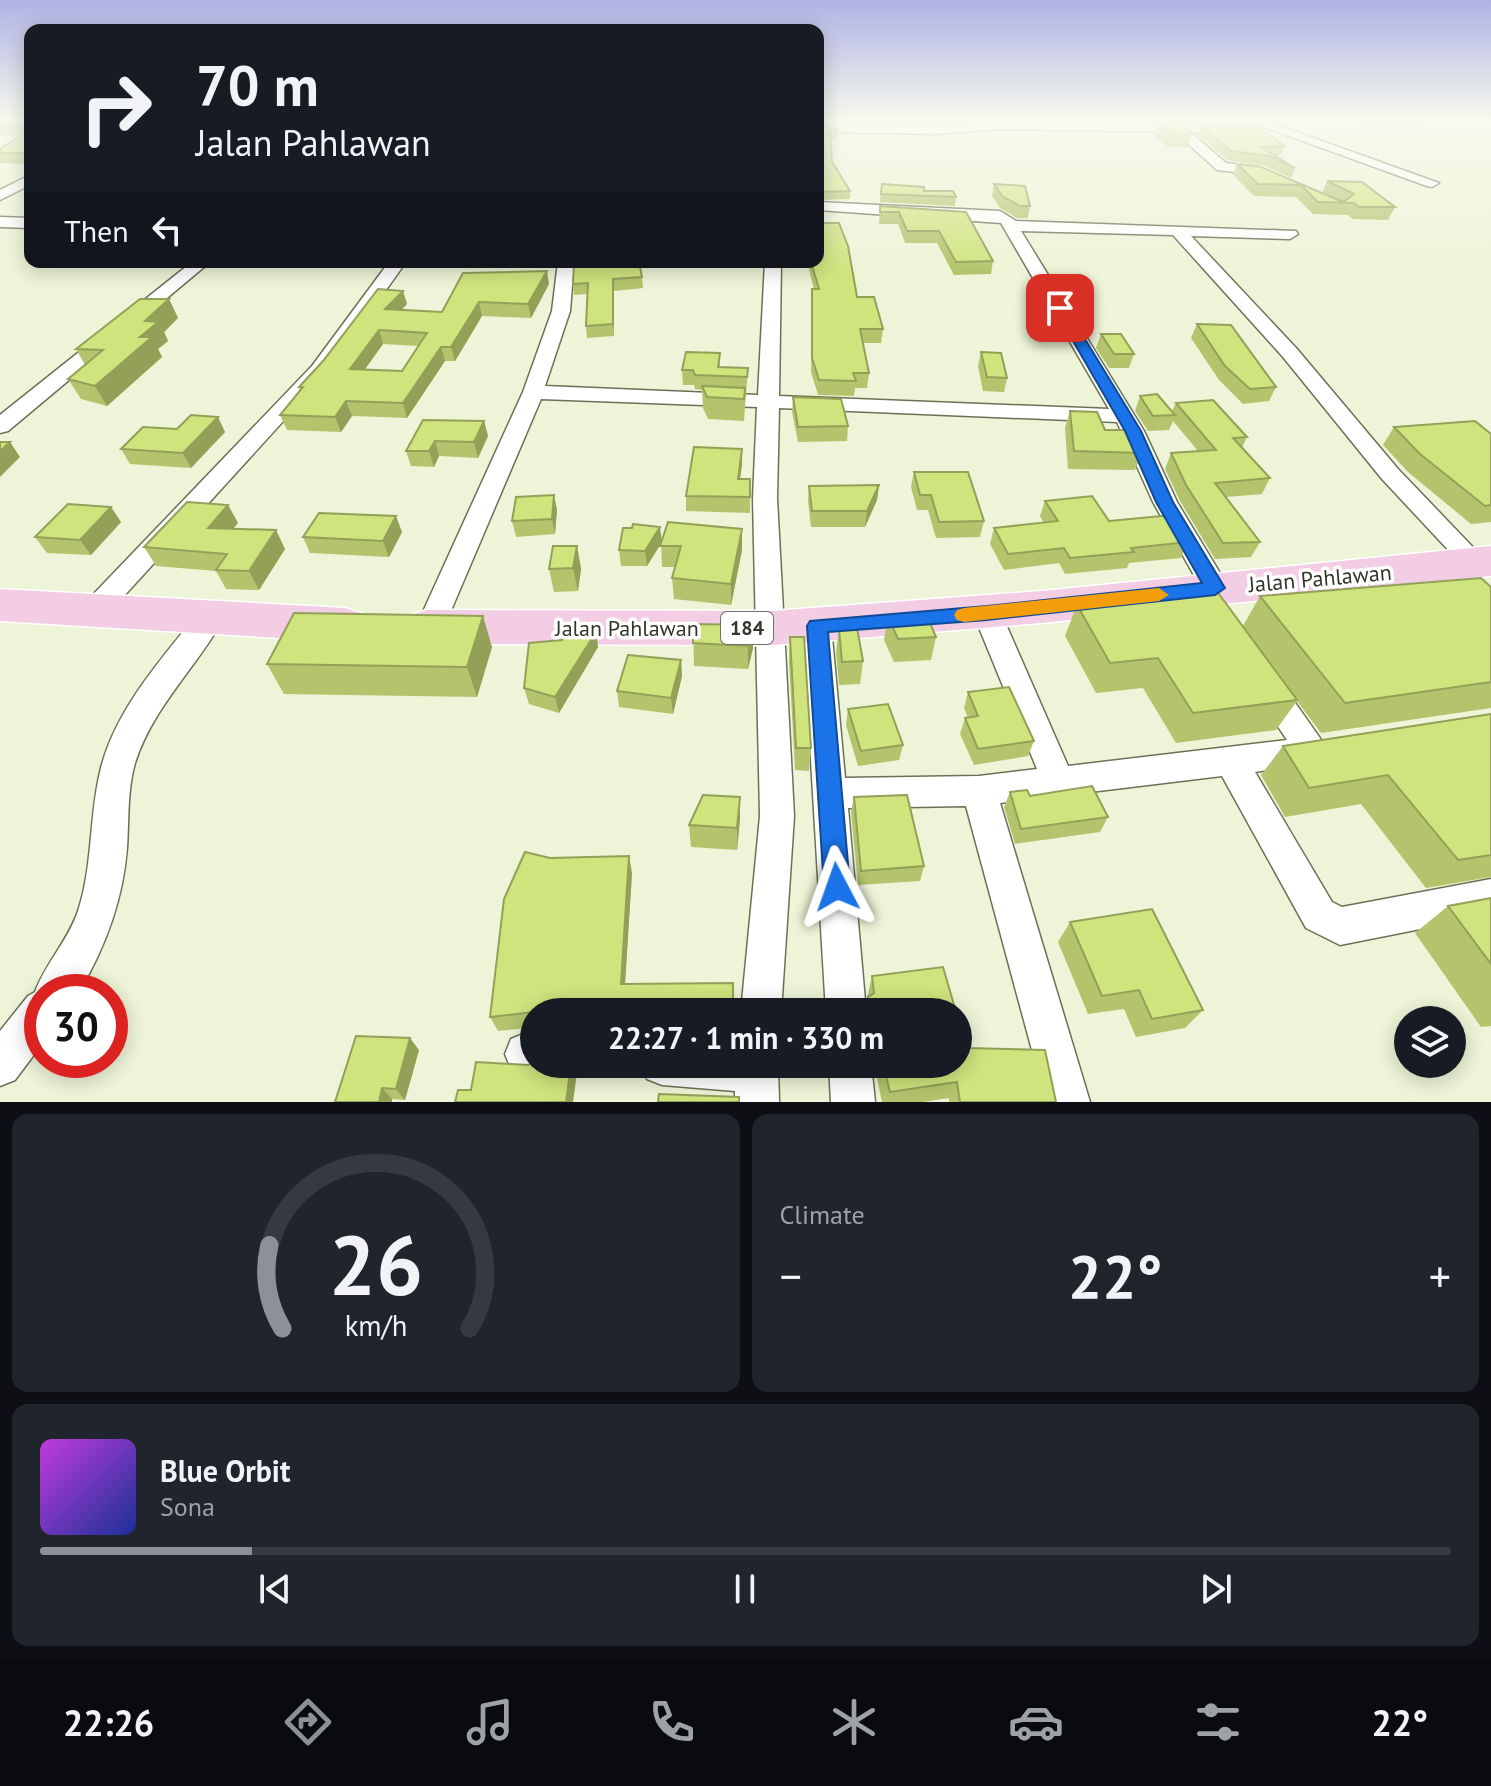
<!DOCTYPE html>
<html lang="en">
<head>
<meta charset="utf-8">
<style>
	body { margin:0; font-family:"PT Sans",sans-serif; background:#20242c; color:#f1f3f6; height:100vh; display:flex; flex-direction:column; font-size:30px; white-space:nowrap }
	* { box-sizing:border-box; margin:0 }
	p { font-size:26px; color:#9ea1a6 }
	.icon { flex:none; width:44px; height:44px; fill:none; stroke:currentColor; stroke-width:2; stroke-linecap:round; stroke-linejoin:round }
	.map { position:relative; height:1102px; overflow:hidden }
	.drawer { display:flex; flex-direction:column; gap:12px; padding:12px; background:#0d0f14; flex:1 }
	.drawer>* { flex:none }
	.top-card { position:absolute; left:24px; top:24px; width:800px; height:244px; border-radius:16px; box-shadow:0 4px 20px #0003; background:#171b24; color:#f1f3f6; overflow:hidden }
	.fabs { position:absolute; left:1394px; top:1006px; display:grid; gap:16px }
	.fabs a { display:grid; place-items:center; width:72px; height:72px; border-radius:50%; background:#171b24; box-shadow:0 4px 20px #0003; font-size:40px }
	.speed { position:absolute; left:24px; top:974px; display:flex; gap:16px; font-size:40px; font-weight:700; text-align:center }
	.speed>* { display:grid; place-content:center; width:104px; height:104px; border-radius:50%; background:#171b24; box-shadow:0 4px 20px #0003; line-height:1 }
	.speed .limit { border:12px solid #d22; background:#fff; color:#111 }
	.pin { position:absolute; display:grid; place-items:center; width:68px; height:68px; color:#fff; margin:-34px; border-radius:16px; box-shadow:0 4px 12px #0006 }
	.me { position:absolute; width:88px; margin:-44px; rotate:356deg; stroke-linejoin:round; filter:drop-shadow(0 0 6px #0008) }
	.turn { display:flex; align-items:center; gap:28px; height:168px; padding:0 40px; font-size:36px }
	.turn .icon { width:104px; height:104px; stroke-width:2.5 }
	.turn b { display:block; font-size:56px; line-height:68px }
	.then { display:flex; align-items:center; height:76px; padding:0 40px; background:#0003; gap:16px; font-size:30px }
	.big { font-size:60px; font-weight:700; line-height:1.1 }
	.drawer .card { flex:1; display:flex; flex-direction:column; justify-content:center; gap:12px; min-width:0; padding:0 28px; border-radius:16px; background:#20242c }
	.drawer .dial { align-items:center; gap:0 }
	.dial svg { height:208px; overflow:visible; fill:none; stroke:#363941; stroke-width:7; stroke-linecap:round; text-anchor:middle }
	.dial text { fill:#f1f3f6; stroke:none }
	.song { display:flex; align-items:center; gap:24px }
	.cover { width:96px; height:96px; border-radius:12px; background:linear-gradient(135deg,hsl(290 70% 55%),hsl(230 70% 35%)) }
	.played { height:8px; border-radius:4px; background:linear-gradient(90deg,#8c9099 15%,#363941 15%) }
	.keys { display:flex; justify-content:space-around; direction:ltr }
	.heat { display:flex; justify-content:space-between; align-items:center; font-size:44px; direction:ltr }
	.drawer .tiles { flex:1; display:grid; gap:12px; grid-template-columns:1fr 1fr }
	.card:last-child { grid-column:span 2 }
	.trip { position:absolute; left:520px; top:998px; width:452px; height:80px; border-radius:40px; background:#171b24; box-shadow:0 4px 20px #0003; font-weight:700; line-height:80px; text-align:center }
	.tab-bar { display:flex; height:128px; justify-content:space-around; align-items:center; background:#090b0e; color:#9ea1a6 }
	.tab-bar .icon { width:56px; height:56px }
	.tab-bar .current { color:#8c9099 }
	.tab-bar b { font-size:36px; color:#f1f3f6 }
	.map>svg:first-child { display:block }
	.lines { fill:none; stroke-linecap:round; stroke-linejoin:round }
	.street-casing { stroke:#6b7157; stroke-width:3 }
	.primary-casing { stroke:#fff; stroke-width:3 }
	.street { fill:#fff; fill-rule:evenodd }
	.primary { fill:#f2cde4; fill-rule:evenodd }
	.wall { fill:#b3c46c; fill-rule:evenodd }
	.shaded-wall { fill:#92a058 }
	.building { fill:#d0e47e; stroke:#92a058; stroke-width:2; fill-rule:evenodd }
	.route { fill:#1a73e8; stroke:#114b97; stroke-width:2 }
	.slow { fill:#f59e0b }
	.labels { text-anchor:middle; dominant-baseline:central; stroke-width:7; stroke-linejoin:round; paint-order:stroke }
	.shield { fill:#fff; stroke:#70726a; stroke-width:2 }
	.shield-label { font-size:20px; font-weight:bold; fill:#33362a }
	.street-label { font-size:22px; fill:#33362a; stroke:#fff }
</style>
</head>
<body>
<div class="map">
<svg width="1491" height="1102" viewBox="0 0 1491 1102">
	<rect width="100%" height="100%" fill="#edf4d7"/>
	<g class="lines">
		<defs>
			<path id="street" d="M1242,119H1260L1439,183L1432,187L1427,186Z
				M1000,121L1234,125L1238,126V132H1190L1226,163L1258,167L1276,176L1269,180L1251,174L1217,170L1175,132L1000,129L936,134L818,132V124L936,126Z
				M30,175V185L0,200V190Z
				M818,202L1000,211L1016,221L1296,231L1298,234L1290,239L1191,236L1297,349L1398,469L1488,563L1484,569L1475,572L1466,569L1382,479L1283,357L1173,235L1021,231L1144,431L1177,502L1229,588L1225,595L1215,598L1205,595L1153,502L1117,422L779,408L777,498L794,816L781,1012H741L760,816L753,498L757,407L541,399L444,627L440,635L430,638L420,635L416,627L523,392L552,311L558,262H574L570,311L545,386L758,395L765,262H781L779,396L1109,409L1001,223L818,210Z
				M0,217L30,218V228L0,227Z
				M192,262H210L8,431L0,433V415Z
				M389,262H406L326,374L104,618L94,621L84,618L80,611L84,604L312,366Z
				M987,603L997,606L1001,613L1068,766L1287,740L1251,686L1255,677L1266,674L1277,677L1329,751L1324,761L1255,772L1332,902L1342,907L1491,879V915L1340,945L1306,928L1222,776L1000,803L1090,1102H1046L966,806L848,808L866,1012H826L803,626L807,619L817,615L827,619L831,626L845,778L979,776L1037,769L973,613L977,606Z
				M210,608L220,611L224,618C196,668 153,707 135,763C127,791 129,820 127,848C123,900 105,948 79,992H42V1044L15,1080L0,1086V1031L28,996L35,992C45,964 68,941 78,911C93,866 89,818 100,772C114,711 162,658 200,611Z
				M526,1033H534V1064H551L549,1069L534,1075L511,1069L505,1054L511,1039Z
				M641,1064H778L779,1102H735V1091L662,1085L647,1079Z
				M829,1064H871L875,1102H831Z"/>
			<path id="primary" d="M1491,546V576L1042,623L772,645L427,644L411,639L404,627L411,615L427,610L772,611L1042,591Z
				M0,589L345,608L361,613L368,625L361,637L345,642L0,621Z"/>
		</defs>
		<use href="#street" class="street-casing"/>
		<use href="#primary" class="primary-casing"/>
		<use href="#street" class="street"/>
		<use href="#primary" class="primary"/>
	</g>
	<path class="wall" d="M0,119H30V164L0,163V149L21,135H0V123L25,124L26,120Z
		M818,119H946V122H818Z
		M1136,119H1224L1223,122Z
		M1353,119H1425L1422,124L1359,123Z
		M1158,122L1192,134L1187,147H1168L1154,135Z
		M818,126L837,131V139H831L832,162L850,191V199L818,200Z
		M1201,126L1284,146L1281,155L1275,156L1295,168L1291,178L1265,166L1227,160L1198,135Z
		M1237,164L1322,193L1327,181L1395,207L1388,220L1353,219L1348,215L1313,214L1296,197L1254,196L1233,175Z
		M882,184L956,197L955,206L880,202Z
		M994,184L1030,206L1028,218H1017L1000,208L992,196Z
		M880,206L966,212L993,261L991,274L954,275L937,243H905L898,224H879Z
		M807,262H818L857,297L883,329L881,343H863L869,373L867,388H855L854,396L818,395L811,372L812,302V289H814Z
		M642,277L643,288L614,291V336L587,338L586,326L587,294L574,295L573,284Z
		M549,284L531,318L482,316L455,361H445L407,418L352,416L341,432L287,430L280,415L300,390L299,387L403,291L407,304L401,310L442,312ZM383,344L418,346L402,371L365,369Z
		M169,299L178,318L164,332L168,341L158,349L162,357L107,406L81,399L68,379L85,365L76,349Z
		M1197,324L1276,387L1269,401L1243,404L1219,380L1191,338Z
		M1101,334L1134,354L1129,368H1109L1096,348Z
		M981,352L1007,378L1004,392L983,391L978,366Z
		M720,353V367L748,368L744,421L708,419L703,408L702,390L695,389L694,385H683L682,370Z
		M1140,396L1172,411L1176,403L1247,437L1242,448L1270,478L1262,494L1226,497L1260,542L1251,557L1215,559L1180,501L1165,469L1171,453L1198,451L1173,421L1169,430L1148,431L1135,411Z
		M793,397L848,426L847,441L798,442L792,412Z
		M1070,411L1105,430L1142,453L1135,470L1068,469L1065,428Z
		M484,421L488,436L478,458L439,456L434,467L411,466L406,451Z
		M1394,427L1491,434V522L1471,524L1408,472L1383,445Z
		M225,432L191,468L130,464L121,449Z
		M742,464L740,479H750V513L686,511V496Z
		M914,472L984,521L980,537L936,538L928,510H917L911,487Z
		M879,485L877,500L865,527H811L808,501L809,486Z
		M554,495L557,510L555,534L516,537L512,521Z
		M1045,501L1109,521L1188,542L1181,558L1129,563L1127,568L1065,574L1059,563L1004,570L990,544L994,528L1044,523L1040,516Z
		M228,505L238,523L233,529L285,549L259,590L226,589L216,571L156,566L144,547Z
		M111,507L121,522L91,555L47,553L35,537Z
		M742,529V550L731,605L674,599L672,578L675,567H662L661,543L647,566H621L619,550L662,542Z
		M402,532L389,557L310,553L303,537Z
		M577,546L581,569L578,591L554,592L549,569Z
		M1491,587V708L1321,733L1297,701L1276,730L1176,743L1143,688L1096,693L1065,636L1077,605L1243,626L1260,596Z
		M888,617L936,637L931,660L894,662L884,640Z
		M693,624L753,648L748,669L694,666Z
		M839,629L863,661L860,684L839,685L836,652Z
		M596,632L598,647L559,713L529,704L524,688L562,640Z
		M790,637L811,748L809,771L795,770L789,660Z
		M492,647L477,697L284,694L267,664Z
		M681,660L682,676L673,714L619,707L617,691Z
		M968,692L1034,741L1028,756L974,765L960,734L965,718H968L964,708Z
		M848,709L903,745L899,760L858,766L846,725Z
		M1491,714V877L1426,888L1361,804L1285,817L1261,775L1283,746Z
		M1010,792L1030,796L1108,817L1100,832L1015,844L1004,807Z
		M854,797L924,866L920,881L858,885L851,812Z
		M740,819L737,850L691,847L689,825Z
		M550,858L632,873L625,984L534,1012V1027L498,1031L490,1017Z
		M1491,898V1026L1481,1027L1415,933L1448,906Z
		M1070,922L1203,1010L1185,1028L1136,1037L1124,1009L1088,1014L1058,942Z
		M872,976L956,1012H864Z
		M967,1048L1056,1102H949V1098L923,1102H882L874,1064H958Z
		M419,1050L405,1100L392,1099V1102H335Z
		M534,1064H636L635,1073H577L471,1090L528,1065Z"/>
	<path class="shaded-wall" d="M547,271L549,284L531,318L528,304Z
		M613,279L614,291V336L613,324Z
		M403,291L407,304L389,323L385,309Z
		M169,299L178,318L164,332L168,341L158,349L162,357L107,406L95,386L140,337L145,321Z
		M479,302L482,316L455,361L451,347Z
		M379,330L383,344L355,383L350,369Z
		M441,347L445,361L407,418L403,403Z
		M346,401L352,416L341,432L335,417Z
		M218,417L225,432L191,468L183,453Z
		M484,421L488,436L478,458L474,442Z
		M435,441L439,456L434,467L429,451Z
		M10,442L20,457L0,477V451Z
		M742,449V464L738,494V479Z
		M879,485L877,500L865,527L867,511Z
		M554,495L557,510L555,534L552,519Z
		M228,505L238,523L218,546L208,528Z
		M111,507L121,522L91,555L80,540Z
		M396,516L402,532L389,557L383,541Z
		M660,527L662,542L647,566L645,551Z
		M742,529V550L731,605V584Z
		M276,530L285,549L259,590L249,571Z
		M577,546L581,569L578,591L573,568Z
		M483,616L492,647L477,697L467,667Z
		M753,625V648L748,669V646Z
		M596,632L598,647L559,713L555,697Z
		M681,660L682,676L673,714L671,698Z
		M740,797V819L737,850V828Z
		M629,856L632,873L624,999L621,984Z
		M410,1038L419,1050L405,1100L396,1089Z
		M571,1064H574L577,1073L573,1102H566Z
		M382,1088L392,1099V1102H379Z"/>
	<path class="building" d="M26,119H30V125H0V123L25,124Z
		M1158,122H1178L1192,134H1172Z
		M818,126L836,128L837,131H830L832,162L850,191L818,192Z
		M1201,126H1257L1284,146L1261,147L1295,168L1269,156L1231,151Z
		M30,130V153H0V149Z
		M1237,164L1261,167L1343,202L1354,194L1327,181L1362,182L1395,207H1359L1354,203L1318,202L1301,185L1258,184Z
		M882,184L924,187V191H953L956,197L881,194Z
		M994,184L1025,186L1030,206H1020L1002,196Z
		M880,206L966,212L993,261L956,262L939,231H907L899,212H880Z
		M818,223H839L848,246L857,297H874L883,329H860L869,373H853L856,381L819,380L812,358V289H819L811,262H818Z
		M574,262H639L642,277L613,279V324L586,326L588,283L573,284Z
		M547,271L528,304L479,302L451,347H441L403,403L346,401L335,417L280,415L303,387H299L323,361L378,289L403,291L385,309L442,312L463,273ZM379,330L427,333L402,371L350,369Z
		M140,299H169L145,321L158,322L140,337H152L95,386L68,379L103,350L76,349Z
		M1197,324L1231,325L1276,387L1250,389L1225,366Z
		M1101,334H1121L1134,354H1114Z
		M686,352L720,353L718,367L748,368L747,377L695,375L693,370H682Z
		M981,352L1001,353L1007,378L987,377Z
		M702,386L745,388L744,399L707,397Z
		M1157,394L1175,415L1153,416L1140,396Z
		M793,397L841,399L848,426L798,427Z
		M1213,400L1247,437L1233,438L1270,478L1215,483L1260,542L1223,543L1186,485L1171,453L1216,450L1176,403Z
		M1070,411L1097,412L1105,430H1132L1142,453L1074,451Z
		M191,415L218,417L183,453L121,449L143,427L177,429Z
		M423,420L484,421L474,442L435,441L429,451H406Z
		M1475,421L1491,434V505L1485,506L1420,454L1394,427Z
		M0,442H10L0,451Z
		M694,447L742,449L738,479H750V497L686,496Z
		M914,472H968L984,521L939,522L931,495H920Z
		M879,485L867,511H812L809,486Z
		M554,495L552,519L512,521L516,497Z
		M1092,496L1109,521L1172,515L1188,542L1131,548L1134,552L1070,558L1064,548L1008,554L994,528L1058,521L1045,501Z
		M187,502L228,505L208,528L276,530L249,571L216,570L227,554L144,547Z
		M68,504L111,507L80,540L35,537Z
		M319,513L396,516L383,541L303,537Z
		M668,522L742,529L731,584L672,578L681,546H660Z
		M633,524L660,527L645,551L619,550L623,528H632Z
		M553,546H577L573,568L549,569Z
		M1481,578L1491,587V682L1345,703L1260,596Z
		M1216,590L1297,700L1193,713L1158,658L1110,663L1077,605Z
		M294,613L483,616L467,667L267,664Z
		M926,614L936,637L898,639L888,617Z
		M693,624L753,625L748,646L693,643Z
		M857,628L863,661L842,662L839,629Z
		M567,631L596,632L555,697L524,688L529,643L562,640Z
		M790,637H804L811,748H796Z
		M628,655L681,660L671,698L617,691Z
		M1009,687L1034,741L978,749L965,718L978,716L968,692Z
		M888,704L903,745L861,751L848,709Z
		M1491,714V855L1458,860L1388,775L1309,788L1283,746Z
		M1092,786L1108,817L1021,829L1010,792L1027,790L1030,796Z
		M703,795L740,797L737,828L689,825Z
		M907,795L924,866L861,871L854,797Z
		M525,852L550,858L629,856L621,984L733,983V1012H534L490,1017L504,899Z
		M1491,898V964L1448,906Z
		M1152,909L1203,1010L1152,1019L1139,990L1102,996L1070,922Z
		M943,967L956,1012H872L868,997L874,993L872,976Z
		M958,1017L967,1048L1045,1050L1056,1102H960L957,1082L890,1092L883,1064H958Z
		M356,1036L410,1038L396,1089L382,1088L379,1102H335Z
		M476,1062L528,1065L534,1062V1064H571L566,1102H455L458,1090H471Z
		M659,1094L739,1097V1102H658Z"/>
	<linearGradient id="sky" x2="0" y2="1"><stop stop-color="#afb2e4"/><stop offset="0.44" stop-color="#f7faed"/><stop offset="1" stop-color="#f7faed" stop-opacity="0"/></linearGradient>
	<rect width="1491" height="273" fill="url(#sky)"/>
	<path class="route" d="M1060,304L1066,308L1141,431L1173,502L1225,588L1215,595L987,620L828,632L850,887L846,896L837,899L827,896L824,887L807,626L810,621L987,606L1202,583L1156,502L1125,431L1054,308Z"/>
	<path class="slow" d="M1159,588L1169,595L1159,601L964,622L957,620L954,615L957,610L964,608Z"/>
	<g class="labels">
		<rect class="shield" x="721" y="612" width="52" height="32" rx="6"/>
		<g class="shield-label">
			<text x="747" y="628">184</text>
		</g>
		<g class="street-label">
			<text transform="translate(1320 578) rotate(-5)">Jalan Pahlawan</text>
			<text x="627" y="628">Jalan Pahlawan</text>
		</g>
	</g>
</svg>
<div class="fabs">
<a><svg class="icon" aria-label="layers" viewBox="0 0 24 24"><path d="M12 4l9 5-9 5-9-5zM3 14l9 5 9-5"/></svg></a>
</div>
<div class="speed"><div class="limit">30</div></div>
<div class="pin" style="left:1060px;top:308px;background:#d93025"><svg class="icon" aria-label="arrive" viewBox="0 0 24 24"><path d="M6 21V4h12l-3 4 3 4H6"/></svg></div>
<svg class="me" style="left:837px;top:887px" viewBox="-20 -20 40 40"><path d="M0-17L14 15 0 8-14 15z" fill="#1a73e8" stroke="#fff" stroke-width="4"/></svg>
<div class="trip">22:27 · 1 min · 330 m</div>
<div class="top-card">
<div class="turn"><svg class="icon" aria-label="right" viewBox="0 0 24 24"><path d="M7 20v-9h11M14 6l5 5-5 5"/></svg><div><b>70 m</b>Jalan Pahlawan</div></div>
<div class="then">Then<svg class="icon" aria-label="left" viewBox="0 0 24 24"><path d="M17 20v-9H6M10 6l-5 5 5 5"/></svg></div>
</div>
</div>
<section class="drawer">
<div class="tiles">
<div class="card dial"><svg viewBox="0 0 100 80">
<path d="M14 69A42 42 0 1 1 86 69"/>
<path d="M14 69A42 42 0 0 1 9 37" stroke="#8c9099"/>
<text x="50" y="56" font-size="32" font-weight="700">26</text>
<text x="50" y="72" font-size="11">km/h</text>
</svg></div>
<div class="card"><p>Climate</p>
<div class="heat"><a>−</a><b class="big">22°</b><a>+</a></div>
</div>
<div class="card">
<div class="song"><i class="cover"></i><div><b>Blue Orbit</b><p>Sona</p></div></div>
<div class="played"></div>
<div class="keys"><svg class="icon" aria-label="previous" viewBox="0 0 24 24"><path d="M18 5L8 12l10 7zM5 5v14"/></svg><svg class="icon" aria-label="pause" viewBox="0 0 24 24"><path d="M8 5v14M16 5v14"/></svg><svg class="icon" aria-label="next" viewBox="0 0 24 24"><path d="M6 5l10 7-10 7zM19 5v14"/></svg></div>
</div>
</div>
</section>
<nav class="tab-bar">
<b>22:26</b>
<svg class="icon current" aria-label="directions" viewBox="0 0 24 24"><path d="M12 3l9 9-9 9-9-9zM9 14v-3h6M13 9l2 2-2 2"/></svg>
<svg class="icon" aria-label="music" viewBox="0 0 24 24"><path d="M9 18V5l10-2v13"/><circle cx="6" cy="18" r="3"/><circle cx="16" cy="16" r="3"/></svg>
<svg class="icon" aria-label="phone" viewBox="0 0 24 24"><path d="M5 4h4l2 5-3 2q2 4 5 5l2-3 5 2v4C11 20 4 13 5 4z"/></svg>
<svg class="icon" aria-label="climate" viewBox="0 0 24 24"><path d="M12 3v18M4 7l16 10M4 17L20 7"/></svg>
<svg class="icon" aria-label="car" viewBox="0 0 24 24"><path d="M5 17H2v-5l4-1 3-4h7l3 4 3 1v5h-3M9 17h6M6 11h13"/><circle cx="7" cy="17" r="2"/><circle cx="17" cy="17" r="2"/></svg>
<svg class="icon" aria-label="filters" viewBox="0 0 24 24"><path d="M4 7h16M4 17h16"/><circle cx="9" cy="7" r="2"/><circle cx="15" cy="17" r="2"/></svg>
<b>22°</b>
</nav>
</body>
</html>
